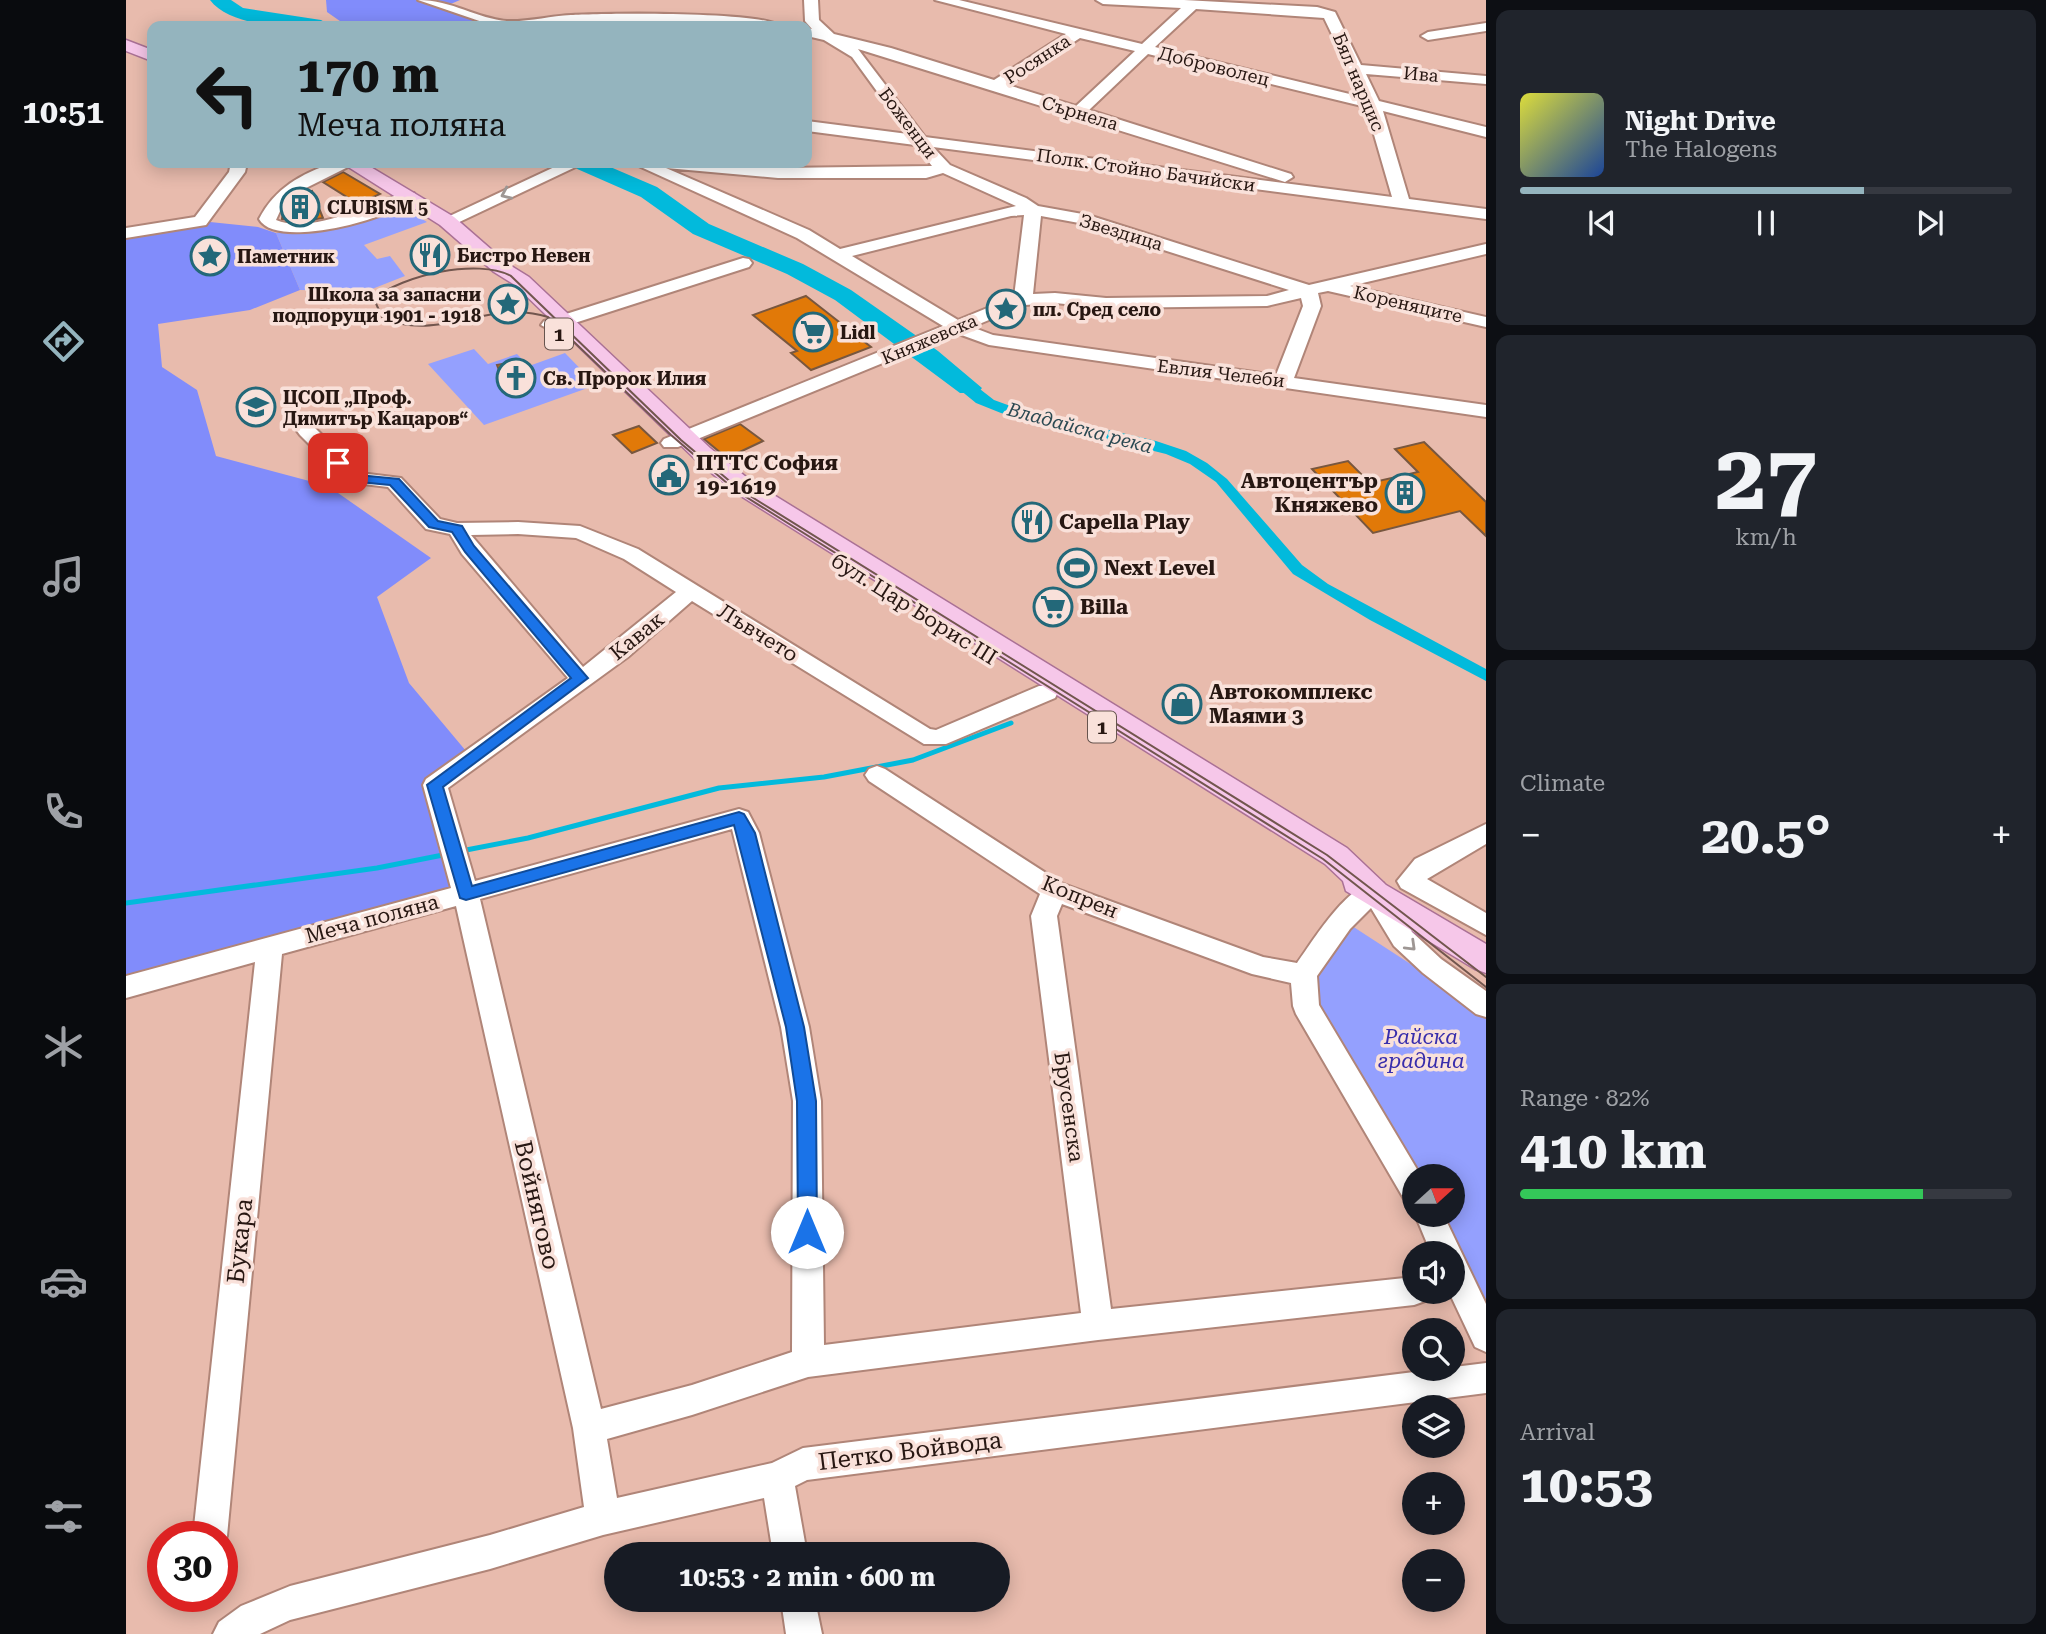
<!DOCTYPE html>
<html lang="en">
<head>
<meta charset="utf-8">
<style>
	body { margin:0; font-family:"Roboto Serif",serif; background:#20242c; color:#f1f3f6; height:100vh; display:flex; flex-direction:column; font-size:26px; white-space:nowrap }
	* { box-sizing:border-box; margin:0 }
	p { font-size:23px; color:#9ea1a6 }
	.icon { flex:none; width:38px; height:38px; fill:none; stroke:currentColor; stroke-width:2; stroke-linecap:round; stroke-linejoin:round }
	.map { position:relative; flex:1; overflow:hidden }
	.sheet { display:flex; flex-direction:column; gap:10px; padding:10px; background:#0d0f14; width:560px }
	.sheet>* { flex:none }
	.banner { position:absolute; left:21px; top:21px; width:665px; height:147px; border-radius:14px; box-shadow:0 4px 18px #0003; background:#94b4be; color:#111; overflow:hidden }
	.needle { width:46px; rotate:69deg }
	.tools { position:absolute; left:1276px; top:1164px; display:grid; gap:14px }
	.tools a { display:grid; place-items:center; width:63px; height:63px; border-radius:50%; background:#171b24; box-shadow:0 4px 18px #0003; font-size:35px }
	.speed { position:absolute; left:21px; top:1521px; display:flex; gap:14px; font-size:35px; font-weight:700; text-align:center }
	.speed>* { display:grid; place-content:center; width:91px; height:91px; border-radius:50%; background:#171b24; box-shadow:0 4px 18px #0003; line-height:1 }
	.speed .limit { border:10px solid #d22; background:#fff; color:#111 }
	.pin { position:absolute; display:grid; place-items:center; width:60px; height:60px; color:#fff; margin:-30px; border-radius:14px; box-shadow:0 4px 10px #0006 }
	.me { position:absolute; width:77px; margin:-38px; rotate:0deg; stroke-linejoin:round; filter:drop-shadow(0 0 5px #0008) }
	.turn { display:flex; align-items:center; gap:24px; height:147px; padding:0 35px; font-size:32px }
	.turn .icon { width:91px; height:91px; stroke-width:2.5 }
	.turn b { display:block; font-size:49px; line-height:60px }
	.big { font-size:52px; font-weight:700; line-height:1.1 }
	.sheet .card { flex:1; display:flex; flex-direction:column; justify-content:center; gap:10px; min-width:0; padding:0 24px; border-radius:14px; background:#20242c }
	.sheet .dial { align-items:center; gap:0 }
	.dial b { font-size:91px; line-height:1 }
	.song { display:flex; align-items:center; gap:21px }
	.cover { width:84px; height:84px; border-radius:10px; background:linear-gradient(135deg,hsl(60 70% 55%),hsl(220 70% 35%)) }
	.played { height:7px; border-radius:4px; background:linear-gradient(90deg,#94b4be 70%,#363941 70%) }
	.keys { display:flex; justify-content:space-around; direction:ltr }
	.heat { display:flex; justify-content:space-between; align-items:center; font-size:38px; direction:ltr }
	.charge { height:10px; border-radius:5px; background:linear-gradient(90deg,#34c759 82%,#363941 0) }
	.trip { position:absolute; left:478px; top:1542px; width:406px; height:70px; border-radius:35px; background:#171b24; box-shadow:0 4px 18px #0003; font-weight:700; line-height:70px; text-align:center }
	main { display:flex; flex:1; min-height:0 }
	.dock { display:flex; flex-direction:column; width:126px; justify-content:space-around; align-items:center; background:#090b0e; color:#9ea1a6 }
	.dock .icon { width:49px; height:49px }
	.dock .active { color:#94b4be }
	.dock b { font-size:32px; color:#f1f3f6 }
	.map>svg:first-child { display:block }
	.green { fill:#94a0fe }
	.forest { fill:#818cfb }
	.water { fill:#02badc }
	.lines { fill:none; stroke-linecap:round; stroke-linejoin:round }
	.stream { stroke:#02badc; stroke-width:5 }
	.river { fill:#02badc; fill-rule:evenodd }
	.building { fill:#e17908; stroke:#78573f; stroke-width:2 }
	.minor-casing { stroke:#b08578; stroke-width:4 }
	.major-casing { stroke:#aa7195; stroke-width:3 }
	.minor { fill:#fff; fill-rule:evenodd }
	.major { fill:#f6c7e9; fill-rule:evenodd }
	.tram { stroke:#72564e; stroke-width:2 }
	.oneway { stroke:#9e9794 }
	.route { fill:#1a73e8; stroke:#114b97; stroke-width:2 }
	.labels { text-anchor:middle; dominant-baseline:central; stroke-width:7; stroke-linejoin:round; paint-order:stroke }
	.far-street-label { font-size:18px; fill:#271712; stroke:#f9e1da }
	.far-poi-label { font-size:18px; font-weight:bold; fill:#271712; stroke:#f9e1da; text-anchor:start }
	.shield { fill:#f9e1da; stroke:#66544e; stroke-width:2 }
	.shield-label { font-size:19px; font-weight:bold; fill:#271712 }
	.far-water-label { font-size:19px; font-style:italic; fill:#2b4952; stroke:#f9e1da }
	.poi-label { font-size:21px; font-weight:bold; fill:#271712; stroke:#f9e1da; text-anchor:start }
	.street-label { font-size:21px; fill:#271712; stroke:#f9e1da }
	.park-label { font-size:21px; font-style:italic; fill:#382dac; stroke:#f9e1da }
	.near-street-label { font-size:24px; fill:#271712; stroke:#f9e1da }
</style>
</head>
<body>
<main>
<nav class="dock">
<b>10:51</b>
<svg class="icon active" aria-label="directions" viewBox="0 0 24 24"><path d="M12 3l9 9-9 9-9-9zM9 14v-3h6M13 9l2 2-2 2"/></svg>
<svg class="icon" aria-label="music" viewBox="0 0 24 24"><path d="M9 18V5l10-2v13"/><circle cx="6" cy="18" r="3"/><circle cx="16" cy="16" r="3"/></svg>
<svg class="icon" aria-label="phone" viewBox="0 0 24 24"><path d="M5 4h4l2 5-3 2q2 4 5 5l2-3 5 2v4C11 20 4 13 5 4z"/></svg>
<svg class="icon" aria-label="climate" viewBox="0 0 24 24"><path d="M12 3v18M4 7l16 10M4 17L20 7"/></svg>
<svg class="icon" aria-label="car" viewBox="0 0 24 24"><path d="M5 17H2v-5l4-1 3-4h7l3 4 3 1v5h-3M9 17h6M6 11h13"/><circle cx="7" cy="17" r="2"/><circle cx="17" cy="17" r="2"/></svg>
<svg class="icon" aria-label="filters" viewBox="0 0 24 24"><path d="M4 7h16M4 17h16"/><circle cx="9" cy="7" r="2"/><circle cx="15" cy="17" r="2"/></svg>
</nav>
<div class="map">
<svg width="1360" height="1634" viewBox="0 0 1360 1634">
	<rect width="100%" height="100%" fill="#e8bbad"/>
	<path class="green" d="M270,203L301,222L238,245L251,259L264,256L279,276L241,291L174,290L150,233L196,227Z
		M348,349L362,364L391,354L403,366L439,353L470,385L358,425L302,364Z
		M1223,924L1360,1013V1300L1317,1215L1326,1214V1176H1295L1184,997L1186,980Z"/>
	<path class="forest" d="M200,0H334L320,6L382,26H221L201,12Z
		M84,222L132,227L150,233L174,290L124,310L32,324L36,367L71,390L90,456L202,486L305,558L251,597L283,683L345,757L303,788L326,887L0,977V235Z"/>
	<path class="water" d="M814,358L868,400L893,409L1030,441L1060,451L1081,463L1101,479L1176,565L1202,584L1360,669V681L1244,620L1167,574L1090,482L1064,464L1040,454L875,413L850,403L801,363Z"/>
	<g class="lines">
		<path class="stream" d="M335,851L402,838L593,788L698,777L787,760L885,723
			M0,903L251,868L322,854"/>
		<path class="river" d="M84,0H105L117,8L195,20L205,26C171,28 106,29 84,0Z
			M446,163H475L531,187L583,224L677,264L725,290L812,351L856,388L852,393H834L709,300L661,274L567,234L515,197L449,168Z"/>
	</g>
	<path class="building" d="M217,172L254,194L232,204L197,182Z
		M186,191L197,218L179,221L156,219L157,210L172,195Z
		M680,296L745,347L685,370L665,353L671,351L627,315Z
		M392,361L404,391L383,395L371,365Z
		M614,424L637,441L601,458L578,439Z
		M513,426L531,443L506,453L487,435Z
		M1298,442L1360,502V536L1334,511L1247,533L1186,469L1222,461L1244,483L1292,472L1269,449Z"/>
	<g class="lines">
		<defs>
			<path id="minor" d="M292,0C326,0 352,19 381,21C402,22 424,16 445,15C476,13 637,11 654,26L513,22L368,26Z
				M678,0H692L693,20L708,34L765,48L868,80L940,34L809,0H833L1016,44L1055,8L977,4L970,0H1058L1191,7L1209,12L1235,65L1360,76V84L1240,74L1253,101L1360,127V137L1257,111L1283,199L1360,209V219L807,147L824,165L900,198L912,206L962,215L1183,285L1360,244V254L1224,286L1360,317V327L1202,291L1192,293L1195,306L1168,378L1360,405V417L863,345L830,333L552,447H538L535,443L538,439L817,326L671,238L506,163H593L652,168L806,166L789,145L681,131V121L782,134L726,57L698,40L681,36V28L686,29L679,21ZM1070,9L1198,18L1236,97L1029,47ZM954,38L1009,51L950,106L882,85ZM732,49L1159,182L1167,177L1165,174L963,110L1022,54L1240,107L1266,197L799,137ZM540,168L652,178H800L817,173L890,206L714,249L683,230ZM898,215L888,297L832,320L726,256L885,216ZM915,216L953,223L1163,290L1141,296L980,298L929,293L907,294ZM1175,298L1177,306L1150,375L867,335L846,327L899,305L929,303L980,308L1141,306Z
				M1360,23V31L1302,40L1295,36L1302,32Z
				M105,163H121L119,172L80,225L0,238V228L69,217L103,172Z
				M207,163H230L170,193L155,209L150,220C183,234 244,206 276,193H288L290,196C271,218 150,251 133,219C149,188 175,174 207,163Z
				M437,163H458L327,225H315L313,221Z
				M617,258L623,259L626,263L623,267L430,329L424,330L415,325L418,321Z
				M181,425L188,427L234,473L275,478L314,519L331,523L392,522L454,526L512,549L804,729L810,730L913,686H929L932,692L929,698L820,744H798L566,601L502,657L322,788L349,881L613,809L622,812L633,833L683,1027L695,1101L698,1345L955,1313L905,916L914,894L743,781L739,775L743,769L751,766L759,769L937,884L1137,957L1171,963C1187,941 1227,874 1257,883L1286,932L1315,959L1360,991V1017L1350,1014L1297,973L1268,946L1245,908L1224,929L1191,976L1193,1005L1295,1176H1288V1203L1278,1199L1170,1014L1167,1006L1165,983L1126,974L936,904L931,916L985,1309L1288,1277V1292H1303L1299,1301L1288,1305L972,1340L682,1377L566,1415L481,1439L491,1498L646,1463L677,1448L1360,1363V1393L681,1480L669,1486L681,1554H647L638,1498L477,1535L364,1569L164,1620L134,1634H87L93,1622L115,1606L164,1586L364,1535L458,1507L447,1428L330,906L156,954L101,1536L96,1547V1536H67L129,962L0,998V976L325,888L297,785L300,779L442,678L336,554L324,534L300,529L262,487L221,482L174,435L171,431L174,427ZM392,534L450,538L498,559L550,592L457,667L345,535ZM606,829L655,1027L667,1101L666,1352L566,1385L475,1409L354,899Z
				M1360,824V844L1301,879L1360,913V935L1275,888L1271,881L1289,859Z
				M1288,1212L1317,1214L1360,1304V1352L1349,1347L1323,1292H1326V1253H1305Z
				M655,1600H689L696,1634H660Z"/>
			<path id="major" d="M0,40L26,50V61L0,51Z
				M216,163H238L328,217L382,264L403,277L584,448L625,481L1221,848L1260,885L1360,944V973L1349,969L1220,891L1217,881L1199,864L607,491L568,458L389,285L368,272L314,225Z"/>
		</defs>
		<use href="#minor" class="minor-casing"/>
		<use href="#major" class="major-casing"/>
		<use href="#minor" class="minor"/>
		<use href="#major" class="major"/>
		<path class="tram" d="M1360,977L1201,855L613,489L555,440L385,276C352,258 276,275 248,299L256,317C312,344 363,298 422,317L545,435L609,490L1197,859L1360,987"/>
	</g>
	<defs><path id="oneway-chevron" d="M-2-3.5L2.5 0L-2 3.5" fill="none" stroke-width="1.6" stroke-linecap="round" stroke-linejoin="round" transform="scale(1.75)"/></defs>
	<g class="oneway">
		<use href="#oneway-chevron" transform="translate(380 194) rotate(156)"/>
		<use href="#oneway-chevron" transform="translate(1285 946) rotate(44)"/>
	</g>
	<path class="route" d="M212,459L232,475L273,479L312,521L336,526L348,546L462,678L317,787L346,886L613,812L618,814L629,833L678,1027L690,1101L691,1232L688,1238L681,1240L674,1238L672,1232L671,1101L660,1027L608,825L340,900L334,898L301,785L445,678L339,552L326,532L303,527L264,485L223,481L206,463Z"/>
	<defs>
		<symbol id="building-ring" viewBox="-11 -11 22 22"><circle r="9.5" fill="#f9e1da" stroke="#236879" stroke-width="1.5"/><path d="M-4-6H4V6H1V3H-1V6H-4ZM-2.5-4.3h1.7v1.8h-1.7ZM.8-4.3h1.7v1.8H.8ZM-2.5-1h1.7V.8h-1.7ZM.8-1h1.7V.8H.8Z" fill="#236879"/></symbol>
		<symbol id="restaurant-ring" viewBox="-11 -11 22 22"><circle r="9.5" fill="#f9e1da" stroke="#236879" stroke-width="1.5"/><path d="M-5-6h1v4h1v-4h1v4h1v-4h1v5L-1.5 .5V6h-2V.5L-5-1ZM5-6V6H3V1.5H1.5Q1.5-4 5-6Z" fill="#236879"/></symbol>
		<symbol id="sight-ring" viewBox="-11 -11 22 22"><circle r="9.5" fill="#f9e1da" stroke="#236879" stroke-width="1.5"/><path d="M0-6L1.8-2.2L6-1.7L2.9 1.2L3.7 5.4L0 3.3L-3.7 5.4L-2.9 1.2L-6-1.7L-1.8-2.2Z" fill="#236879"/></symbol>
		<symbol id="supermarket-ring" viewBox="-11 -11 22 22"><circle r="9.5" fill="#f9e1da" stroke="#236879" stroke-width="1.5"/><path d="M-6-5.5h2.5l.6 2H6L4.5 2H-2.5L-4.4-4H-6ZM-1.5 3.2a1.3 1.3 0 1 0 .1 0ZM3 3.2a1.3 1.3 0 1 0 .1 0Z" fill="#236879"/></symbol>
		<symbol id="church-ring" viewBox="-11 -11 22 22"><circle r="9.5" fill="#f9e1da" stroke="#236879" stroke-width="1.5"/><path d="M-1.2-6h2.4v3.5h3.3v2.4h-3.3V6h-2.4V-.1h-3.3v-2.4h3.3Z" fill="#236879"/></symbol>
		<symbol id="school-ring" viewBox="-11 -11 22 22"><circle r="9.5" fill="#f9e1da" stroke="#236879" stroke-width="1.5"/><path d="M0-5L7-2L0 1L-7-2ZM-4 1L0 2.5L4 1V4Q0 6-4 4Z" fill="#236879"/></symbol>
		<symbol id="civic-ring" viewBox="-11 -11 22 22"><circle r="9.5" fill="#f9e1da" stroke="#236879" stroke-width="1.5"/><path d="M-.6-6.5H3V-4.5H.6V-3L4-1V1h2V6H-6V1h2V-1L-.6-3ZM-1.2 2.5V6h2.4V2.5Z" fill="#236879"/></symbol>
		<symbol id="stadium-ring" viewBox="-11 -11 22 22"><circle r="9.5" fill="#f9e1da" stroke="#236879" stroke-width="1.5"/><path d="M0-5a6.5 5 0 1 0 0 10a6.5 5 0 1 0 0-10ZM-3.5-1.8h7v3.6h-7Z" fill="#236879"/></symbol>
		<symbol id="shop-ring" viewBox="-11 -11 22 22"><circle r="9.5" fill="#f9e1da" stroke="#236879" stroke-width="1.5"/><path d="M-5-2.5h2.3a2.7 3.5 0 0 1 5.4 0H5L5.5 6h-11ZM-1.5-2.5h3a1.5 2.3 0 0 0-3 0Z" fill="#236879"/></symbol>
	</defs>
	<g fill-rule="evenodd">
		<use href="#building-ring" x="152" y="185" width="44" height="44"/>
		<use href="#restaurant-ring" x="282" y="233" width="44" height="44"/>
		<use href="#sight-ring" x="62" y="234" width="44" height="44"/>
		<use href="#sight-ring" x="360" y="282" width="44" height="44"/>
		<use href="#sight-ring" x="858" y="287" width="44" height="44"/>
		<use href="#supermarket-ring" x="665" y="310" width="44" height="44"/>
		<use href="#church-ring" x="368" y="356" width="44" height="44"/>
		<use href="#school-ring" x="108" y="385" width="44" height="44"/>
		<use href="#civic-ring" x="521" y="453" width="44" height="44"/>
		<use href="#building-ring" x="1257" y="471" width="44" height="44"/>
		<use href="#restaurant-ring" x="884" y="500" width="44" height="44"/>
		<use href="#stadium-ring" x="929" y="546" width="44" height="44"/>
		<use href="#supermarket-ring" x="905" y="585" width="44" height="44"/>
		<use href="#shop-ring" x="1034" y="682" width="44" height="44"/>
	</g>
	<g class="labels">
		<g class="far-street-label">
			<text transform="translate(911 59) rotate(-33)">Росянка</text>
			<text transform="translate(1088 66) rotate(14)">Доброволец</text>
			<text transform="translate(1295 74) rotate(5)">Ива</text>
			<text transform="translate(1233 82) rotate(67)">Бял нарцис</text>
			<text transform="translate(954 113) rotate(17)">Сърнела</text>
			<text transform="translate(782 123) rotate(53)">Боженци</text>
			<text transform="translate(1020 170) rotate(8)">Полк. Стойно Бачийски</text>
			<text transform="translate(995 232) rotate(17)">Звездица</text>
			<text transform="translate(1282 304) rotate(13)">Кореняците</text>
			<text transform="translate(803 339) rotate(-23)">Княжевска</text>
			<text transform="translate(1095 373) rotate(7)">Евлия Челеби</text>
		</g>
		<g class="far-poi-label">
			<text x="201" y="207">CLUBISM 5</text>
			<text x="331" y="255">Бистро Невен</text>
			<text x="111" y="256">Паметник</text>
			<text x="355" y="294" text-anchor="end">Школа за запасни<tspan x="355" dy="21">подпоруци 1901 - 1918</tspan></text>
			<text x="907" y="309">пл. Сред село</text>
			<text x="714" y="332">Lidl</text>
			<text x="417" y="378">Св. Пророк Илия</text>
			<text x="157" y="397">ЦСОП „Проф.<tspan x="157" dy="21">Димитър Кацаров“</tspan></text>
		</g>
		<g class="shield">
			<rect x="419" y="318.5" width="28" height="31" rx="5"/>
			<rect x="962" y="711.5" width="28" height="31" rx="5"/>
		</g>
		<g class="shield-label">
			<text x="433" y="334">1</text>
			<text x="976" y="727">1</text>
		</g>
		<g class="far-water-label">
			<text transform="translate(954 428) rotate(15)">Владайска река</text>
		</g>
		<g class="poi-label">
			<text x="570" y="463">ПТТС София<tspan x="570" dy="24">19-1619</tspan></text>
			<text x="1252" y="481" text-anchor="end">Автоцентър<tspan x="1252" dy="24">Княжево</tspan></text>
			<text x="933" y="522">Capella Play</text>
			<text x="978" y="568">Next Level</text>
			<text x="954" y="607">Billa</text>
			<text x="1083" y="692">Автокомплекс<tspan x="1083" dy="24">Маями 3</tspan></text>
		</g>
		<g class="street-label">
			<text transform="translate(788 609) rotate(32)">бул. Цар Борис III</text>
			<text transform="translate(632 633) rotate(32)">Лъвчето</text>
			<text transform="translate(511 636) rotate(-39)">Кавак</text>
			<text transform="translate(954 897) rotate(22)">Копрен</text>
			<text transform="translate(246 919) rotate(-15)">Меча поляна</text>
			<text transform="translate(943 1107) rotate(82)">Брусенска</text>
		</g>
		<g class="park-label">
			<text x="1295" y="1037">Райска<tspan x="1295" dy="24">градина</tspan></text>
		</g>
		<g class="near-street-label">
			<text transform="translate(411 1205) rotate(77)">Войнягово</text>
			<text transform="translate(114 1241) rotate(-84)">Букара</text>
			<text transform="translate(784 1451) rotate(-7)">Петко Войвода</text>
		</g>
	</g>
</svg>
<div class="tools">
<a><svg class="needle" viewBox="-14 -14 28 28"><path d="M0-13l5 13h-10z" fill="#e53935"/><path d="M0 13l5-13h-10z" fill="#9ea1a6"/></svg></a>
<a><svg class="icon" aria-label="sound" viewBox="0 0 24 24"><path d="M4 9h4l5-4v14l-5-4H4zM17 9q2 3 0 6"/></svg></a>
<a><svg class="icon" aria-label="search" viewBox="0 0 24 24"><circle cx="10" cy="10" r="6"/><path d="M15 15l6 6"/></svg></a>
<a><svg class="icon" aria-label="layers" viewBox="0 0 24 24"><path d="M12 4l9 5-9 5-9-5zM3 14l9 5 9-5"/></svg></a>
<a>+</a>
<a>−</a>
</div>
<div class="speed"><div class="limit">30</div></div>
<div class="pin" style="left:212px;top:463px;background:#d93025"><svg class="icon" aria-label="arrive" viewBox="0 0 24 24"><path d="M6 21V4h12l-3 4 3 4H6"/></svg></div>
<svg class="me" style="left:681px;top:1232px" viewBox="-20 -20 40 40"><circle r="19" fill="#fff"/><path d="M0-13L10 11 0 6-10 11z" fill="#1a73e8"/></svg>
<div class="trip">10:53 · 2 min · 600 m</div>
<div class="banner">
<div class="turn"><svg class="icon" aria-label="left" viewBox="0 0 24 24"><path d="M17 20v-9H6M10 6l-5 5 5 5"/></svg><div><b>170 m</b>Меча поляна</div></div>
</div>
</div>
<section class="sheet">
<div class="card">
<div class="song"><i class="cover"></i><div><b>Night Drive</b><p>The Halogens</p></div></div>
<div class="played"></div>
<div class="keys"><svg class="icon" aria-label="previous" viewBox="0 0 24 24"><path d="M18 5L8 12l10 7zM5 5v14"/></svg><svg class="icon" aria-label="pause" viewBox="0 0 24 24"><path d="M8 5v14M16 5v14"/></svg><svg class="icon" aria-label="next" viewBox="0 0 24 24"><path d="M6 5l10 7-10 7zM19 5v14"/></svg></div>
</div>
<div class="card dial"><b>27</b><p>km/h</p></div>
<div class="card"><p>Climate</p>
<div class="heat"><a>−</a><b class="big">20.5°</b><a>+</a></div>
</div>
<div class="card"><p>Range · 82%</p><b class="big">410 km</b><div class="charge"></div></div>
<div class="card"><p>Arrival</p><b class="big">10:53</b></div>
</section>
</main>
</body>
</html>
